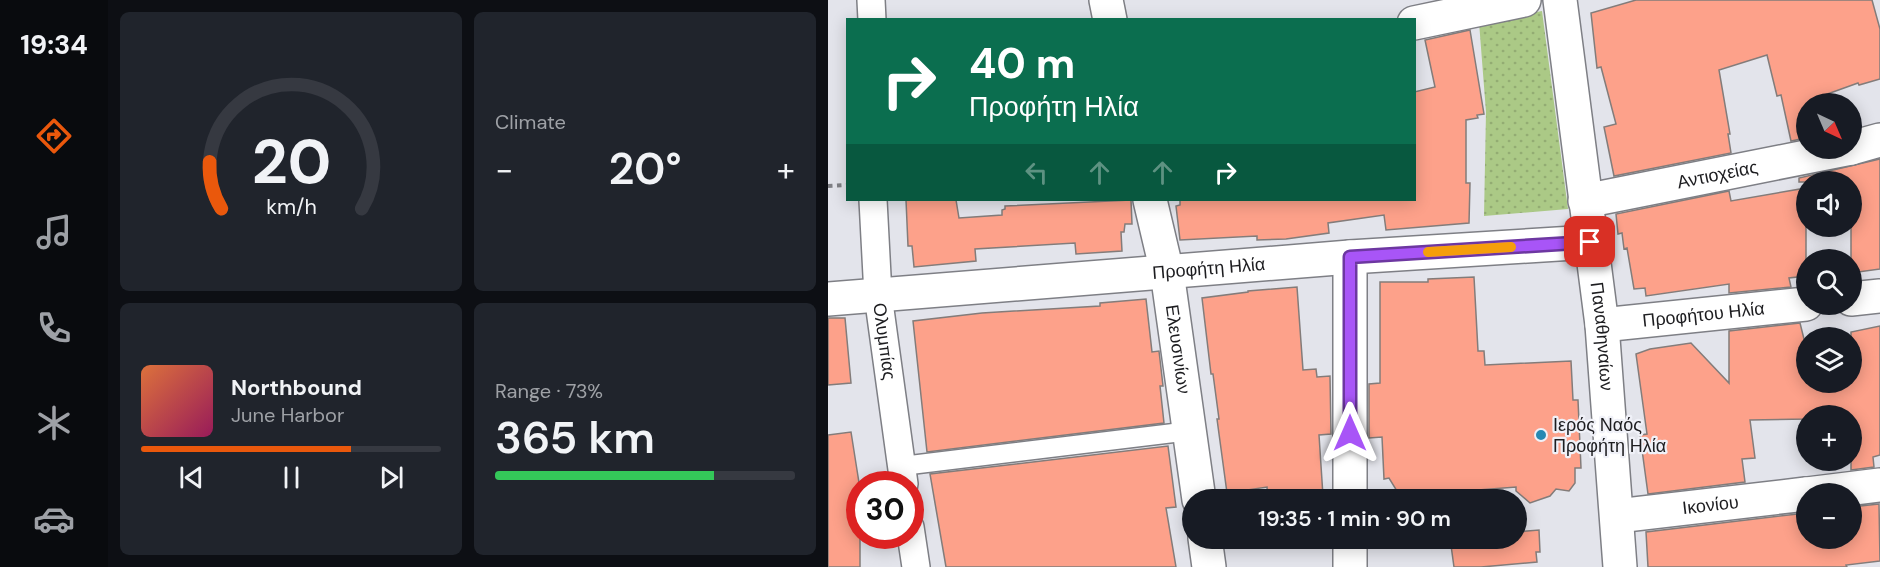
<!DOCTYPE html>
<html lang="en">
<head>
<meta charset="utf-8">
<style>
	body { margin:0; font-family:"DM Sans",sans-serif; background:#20242c; color:#f1f3f6; height:100vh; display:flex; flex-direction:column; font-size:22px; white-space:nowrap }
	* { box-sizing:border-box; margin:0 }
	p { font-size:20px; color:#9ea1a6 }
	.icon { flex:none; width:33px; height:33px; fill:none; stroke:currentColor; stroke-width:2; stroke-linecap:round; stroke-linejoin:round }
	.map { position:relative; flex:1; overflow:hidden }
	.drawer { display:flex; flex-direction:column; gap:12px; padding:12px; background:#0d0f14; width:720px }
	.drawer>* { flex:none }
	.top-card { position:absolute; left:18px; top:18px; width:570px; height:183px; border-radius:0px; box-shadow:0 3px 15px #0003; background:#0b6e4f; color:#fff; overflow:hidden }
	.needle { width:39px; rotate:136deg }
	.fabs { position:absolute; left:968px; top:93px; display:grid; gap:12px }
	.fabs a { display:grid; place-items:center; width:66px; height:66px; border-radius:50%; background:#171b24; box-shadow:0 3px 15px #0003; font-size:30px }
	.speed { position:absolute; left:18px; top:471px; display:flex; gap:12px; font-size:30px; font-weight:700; text-align:center }
	.speed>* { display:grid; place-content:center; width:78px; height:78px; border-radius:50%; background:#171b24; box-shadow:0 3px 15px #0003; line-height:1 }
	.speed .limit { border:9px solid #d22; background:#fff; color:#111 }
	.pin { position:absolute; display:grid; place-items:center; width:51px; height:51px; color:#fff; margin:-26px; border-radius:12px; box-shadow:0 3px 9px #0006 }
	.me { position:absolute; width:66px; margin:-33px; rotate:0deg; stroke-linejoin:round; filter:drop-shadow(0 0 4px #0008) }
	.turn { display:flex; align-items:center; gap:21px; height:126px; padding:0 24px; font-size:27px }
	.turn .icon { width:78px; height:78px; stroke-width:2.5 }
	.turn b { display:block; font-size:42px; line-height:51px }
	.lanes { display:flex; align-items:center; height:57px; padding:0 24px; background:#0003; justify-content:center; gap:30px; direction:ltr }
	.lanes .off { opacity:.35 }
	.big { font-size:45px; font-weight:600; line-height:1.1 }
	.drawer .card { flex:1; display:flex; flex-direction:column; justify-content:center; gap:9px; min-width:0; padding:0 21px; border-radius:9px; background:#20242c }
	.drawer .dial { align-items:center; gap:0 }
	.dial svg { height:156px; overflow:visible; fill:none; stroke:#363941; stroke-width:7; stroke-linecap:round; text-anchor:middle }
	.dial text { fill:#f1f3f6; stroke:none }
	.song { display:flex; align-items:center; gap:18px }
	.cover { width:72px; height:72px; border-radius:9px; background:linear-gradient(135deg,hsl(20 70% 55%),hsl(330 70% 35%)) }
	.played { height:6px; border-radius:3px; background:linear-gradient(90deg,#ea580c 70%,#363941 70%) }
	.keys { display:flex; justify-content:space-around; direction:ltr }
	.heat { display:flex; justify-content:space-between; align-items:center; font-size:33px; direction:ltr }
	.charge { height:9px; border-radius:4px; background:linear-gradient(90deg,#34c759 73%,#363941 0) }
	.drawer .tiles { flex:1; display:grid; gap:12px; grid-template-columns:repeat(2,1fr) }
	.trip { position:absolute; left:354px; top:489px; width:345px; height:60px; border-radius:30px; background:#171b24; box-shadow:0 3px 15px #0003; font-weight:600; line-height:60px; text-align:center }
	main { display:flex; flex:1; min-height:0 }
	.dock { display:flex; flex-direction:column; width:108px; justify-content:space-around; align-items:center; background:#090b0e; color:#9ea1a6 }
	.dock .icon { width:42px; height:42px }
	.dock .on { color:#ea580c }
	.dock b { font-size:27px; color:#f1f3f6 }
	.map>svg:first-child { display:block }
	.park { fill:url(#park-dots) }
	.building { fill:#fda18a; stroke:#837c7a; stroke-width:1.5 }
	.lines { fill:none; stroke-linecap:round; stroke-linejoin:round }
	.service-casing { stroke:#7e7f85; stroke-width:21 }
	.pedestrian-casing { stroke:#7e7f85; stroke-width:30 }
	.minor-casing { stroke:#7e7f85; stroke-width:36 }
	.path { stroke:#7f8085; stroke-width:4; stroke-dasharray:4.5 4.5; stroke-linecap:butt }
	.service { stroke:#fff; stroke-width:18 }
	.pedestrian { stroke:#fff; stroke-width:27 }
	.minor { stroke:#fff; stroke-width:33 }
	.route-casing { stroke:#6d37a1; stroke-width:15 }
	.route { stroke:#a855f7; stroke-width:10 }
	.slow { stroke:#f59e0b; stroke-width:10 }
	.poi-dot { fill:#2789b3; stroke:#f0f1f8; stroke-width:2 }
	.labels { text-anchor:middle; dominant-baseline:central; stroke-width:4.5; stroke-linejoin:round; paint-order:stroke }
	.street-label { font-size:18px; fill:#1d1d20; stroke:#f0f1f8 }
	.poi-label { font-size:18px; fill:#1d1d20; stroke:#f0f1f8; text-anchor:start }
</style>
</head>
<body>
<main>
<nav class="dock">
<b>19:34</b>
<svg class="icon on" aria-label="directions" viewBox="0 0 24 24"><path d="M12 3l9 9-9 9-9-9zM9 14v-3h6M13 9l2 2-2 2"/></svg>
<svg class="icon" aria-label="music" viewBox="0 0 24 24"><path d="M9 18V5l10-2v13"/><circle cx="6" cy="18" r="3"/><circle cx="16" cy="16" r="3"/></svg>
<svg class="icon" aria-label="phone" viewBox="0 0 24 24"><path d="M5 4h4l2 5-3 2q2 4 5 5l2-3 5 2v4C11 20 4 13 5 4z"/></svg>
<svg class="icon" aria-label="climate" viewBox="0 0 24 24"><path d="M12 3v18M4 7l16 10M4 17L20 7"/></svg>
<svg class="icon" aria-label="car" viewBox="0 0 24 24"><path d="M5 17H2v-5l4-1 3-4h7l3 4 3 1v5h-3M9 17h6M6 11h13"/><circle cx="7" cy="17" r="2"/><circle cx="17" cy="17" r="2"/></svg>
</nav>
<section class="drawer">
<div class="tiles">
<div class="card dial"><svg viewBox="0 0 100 80">
<path d="M14 69A42 42 0 1 1 86 69"/>
<path d="M14 69A42 42 0 0 1 8 45" stroke="#ea580c"/>
<text x="50" y="56" font-size="32" font-weight="700">20</text>
<text x="50" y="72" font-size="11">km/h</text>
</svg></div>
<div class="card"><p>Climate</p>
<div class="heat"><a>−</a><b class="big">20°</b><a>+</a></div>
</div>
<div class="card">
<div class="song"><i class="cover"></i><div><b>Northbound</b><p>June Harbor</p></div></div>
<div class="played"></div>
<div class="keys"><svg class="icon" aria-label="previous" viewBox="0 0 24 24"><path d="M18 5L8 12l10 7zM5 5v14"/></svg><svg class="icon" aria-label="pause" viewBox="0 0 24 24"><path d="M8 5v14M16 5v14"/></svg><svg class="icon" aria-label="next" viewBox="0 0 24 24"><path d="M6 5l10 7-10 7zM19 5v14"/></svg></div>
</div>
<div class="card"><p>Range · 73%</p><b class="big">365 km</b><div class="charge"></div></div>
</div>
</section>
<div class="map">
<svg width="1052" height="567" viewBox="0 0 1052 567">
	<defs>
		<pattern id="park-dots" width="8" height="8" patternUnits="userSpaceOnUse" patternTransform="scale(1.5)"><rect width="8" height="8" fill="#abc986"/><path d="M2 2h.1M6 6h.1" fill="none" stroke="#93ac73" stroke-width="1.8" stroke-linecap="round"/></pattern>
	</defs>
	<rect width="100%" height="100%" fill="#e3e4eb"/>
	<path class="park" d="M714,11L740,209L656,216L658,112L651,22Z"/>
	<path class="building" d="M808,0H1044L1052,29V79L1031,85L1030,83L991,97L992,104H978V138L963,141L953,95L949,96L939,55L891,70L902,134H900L903,153L786,176L776,127L788,124L773,67L769,68L763,13Z
		M642,30L656,114L649,115L650,118L638,120V183H642L641,223L558,230L556,215L500,223L501,233L458,239L429,240V236L352,240L348,206L352,205V200H586V92L607,87L597,40Z
		M1052,159V269L1023,273V182H971V178Z
		M978,188V276L961,278L963,287L901,293V284L818,296L817,288L806,289L799,248L796,249L794,233L790,234L788,214L901,191L903,201Z
		M78,200H128L131,218L174,215V210L177,209V206L303,200L304,224H297L296,232H293L294,251L248,254L247,243L147,249L148,261L86,267L84,246H80Z
		M646,277L650,351H656L657,365L743,361L745,400H750L753,468H747V483L741,491L728,489L722,496L702,503L688,491V487L572,496L561,478L556,479L554,437L541,438V384L552,383V282H600V279Z
		M469,287L475,370L488,369L489,377L502,376L503,434L491,435L495,496L440,500L439,487L399,493L389,419H391L385,374H383L374,298L420,292V291Z
		M318,299L324,352L331,351L335,386H332L336,423L99,452L85,321L154,313L272,306V303Z
		M0,318H17L23,383L0,385Z
		M972,323L978,347V382H1023V332L1052,326V455L1045,457L1046,467L1023,470V416H978V419L922,420L927,458L914,459L917,482L820,494L812,435L819,434L808,354L822,349L863,343L901,383V331Z
		M23,432L32,489V567H0V435Z
		M340,446L348,507L338,508L348,567H118L102,474Z
		M1051,504L1052,561L1018,565L1019,567H820L818,532L978,513V538H1023V507Z
		M711,530L712,552H708L709,562L653,567H626L622,538H688V532Z"/>
	<g class="lines">
		<defs>
			<path id="service" d="M74,466L362,431"/>
			<g id="pedestrian">
				<path d="M43,0L44,20"/>
				<path id="s1" d="M45,200L50,295L76,484"/>
				<path d="M82,527L88,567"/>
			</g>
			<g id="minor">
				<path d="M278,0L282,20"/>
				<path id="s2" d="M732,0L774,325L792,567"/>
				<path d="M586,23L696,0"/>
				<path d="M1023,148L1052,140"/>
				<path id="s3" d="M322,200L339,272L371,500"/>
				<path id="s4" d="M757,201L1023,148"/>
				<path d="M522,257V500"/>
				<path id="s5" d="M0,299L522,257L762,242"/>
				<path d="M1023,299L1052,296"/>
				<path id="s6" d="M774,325L978,304"/>
				<path d="M979,494L1052,485"/>
				<path id="s7" d="M789,516L978,494"/>
				<path d="M377,538L381,567"/>
				<path d="M522,538V567"/>
			</g>
		</defs>
		<use href="#service" class="service-casing"/>
		<use href="#pedestrian" class="pedestrian-casing"/>
		<use href="#minor" class="minor-casing"/>
		<path class="path" d="M0,186L20,185"/>
		<use href="#service" class="service"/>
		<use href="#pedestrian" class="pedestrian"/>
		<use href="#minor" class="minor"/>
	</g>
	<g class="lines">
		<defs>
			<path id="route" d="M522,433V257L762,242"/>
		</defs>
		<use href="#route" class="route-casing"/>
		<use href="#route" class="route"/>
		<path class="slow" d="M600,252L683,247"/>
	</g>
	<circle class="poi-dot" cx="713" cy="435" r="6"/>
	<g class="labels">
		<g class="street-label">
			<text stroke="none"><textPath href="#s4" startOffset="135">Αντιοχείας</textPath></text>
			<text stroke="none"><textPath href="#s5" startOffset="382">Προφήτη Ηλία</textPath></text>
			<text stroke="none"><textPath href="#s6" startOffset="102">Προφήτου Ηλία</textPath></text>
			<text stroke="none"><textPath href="#s2" startOffset="339">Παναθηναίων</textPath></text>
			<text stroke="none"><textPath href="#s1" startOffset="142">Ολυμπίας</textPath></text>
			<text stroke="none"><textPath href="#s3" startOffset="152">Ελευσινίων</textPath></text>
			<text stroke="none"><textPath href="#s7" startOffset="94">Ικονίου</textPath></text>
		</g>
		<g class="poi-label">
			<text x="725" y="425">Ιερός Ναός<tspan x="725" dy="21">Προφήτη Ηλία</tspan></text>
		</g>
	</g>
</svg>
<div class="fabs">
<a><svg class="needle" viewBox="-14 -14 28 28"><path d="M0-13l5 13h-10z" fill="#e53935"/><path d="M0 13l5-13h-10z" fill="#9ea1a6"/></svg></a>
<a><svg class="icon" aria-label="sound" viewBox="0 0 24 24"><path d="M4 9h4l5-4v14l-5-4H4zM17 9q2 3 0 6"/></svg></a>
<a><svg class="icon" aria-label="search" viewBox="0 0 24 24"><circle cx="10" cy="10" r="6"/><path d="M15 15l6 6"/></svg></a>
<a><svg class="icon" aria-label="layers" viewBox="0 0 24 24"><path d="M12 4l9 5-9 5-9-5zM3 14l9 5 9-5"/></svg></a>
<a>+</a>
<a>−</a>
</div>
<div class="speed"><div class="limit">30</div></div>
<div class="pin" style="left:762px;top:242px;background:#d93025"><svg class="icon" aria-label="arrive" viewBox="0 0 24 24"><path d="M6 21V4h12l-3 4 3 4H6"/></svg></div>
<svg class="me" style="left:522px;top:433px" viewBox="-20 -20 40 40"><path d="M0-17L14 15 0 8-14 15z" fill="#a855f7" stroke="#fff" stroke-width="4"/></svg>
<div class="trip">19:35 · 1 min · 90 m</div>
<div class="top-card">
<div class="turn"><svg class="icon" aria-label="right" viewBox="0 0 24 24"><path d="M7 20v-9h11M14 6l5 5-5 5"/></svg><div><b>40 m</b>Προφήτη Ηλία</div></div>
<div class="lanes"><svg class="icon off" aria-label="left" viewBox="0 0 24 24"><path d="M17 20v-9H6M10 6l-5 5 5 5"/></svg><svg class="icon off" aria-label="ahead" viewBox="0 0 24 24"><path d="M12 20V5M6 11l6-6 6 6"/></svg><svg class="icon off" aria-label="ahead" viewBox="0 0 24 24"><path d="M12 20V5M6 11l6-6 6 6"/></svg><svg class="icon" aria-label="right" viewBox="0 0 24 24"><path d="M7 20v-9h11M14 6l5 5-5 5"/></svg></div>
</div>
</div>
</main>
</body>
</html>
